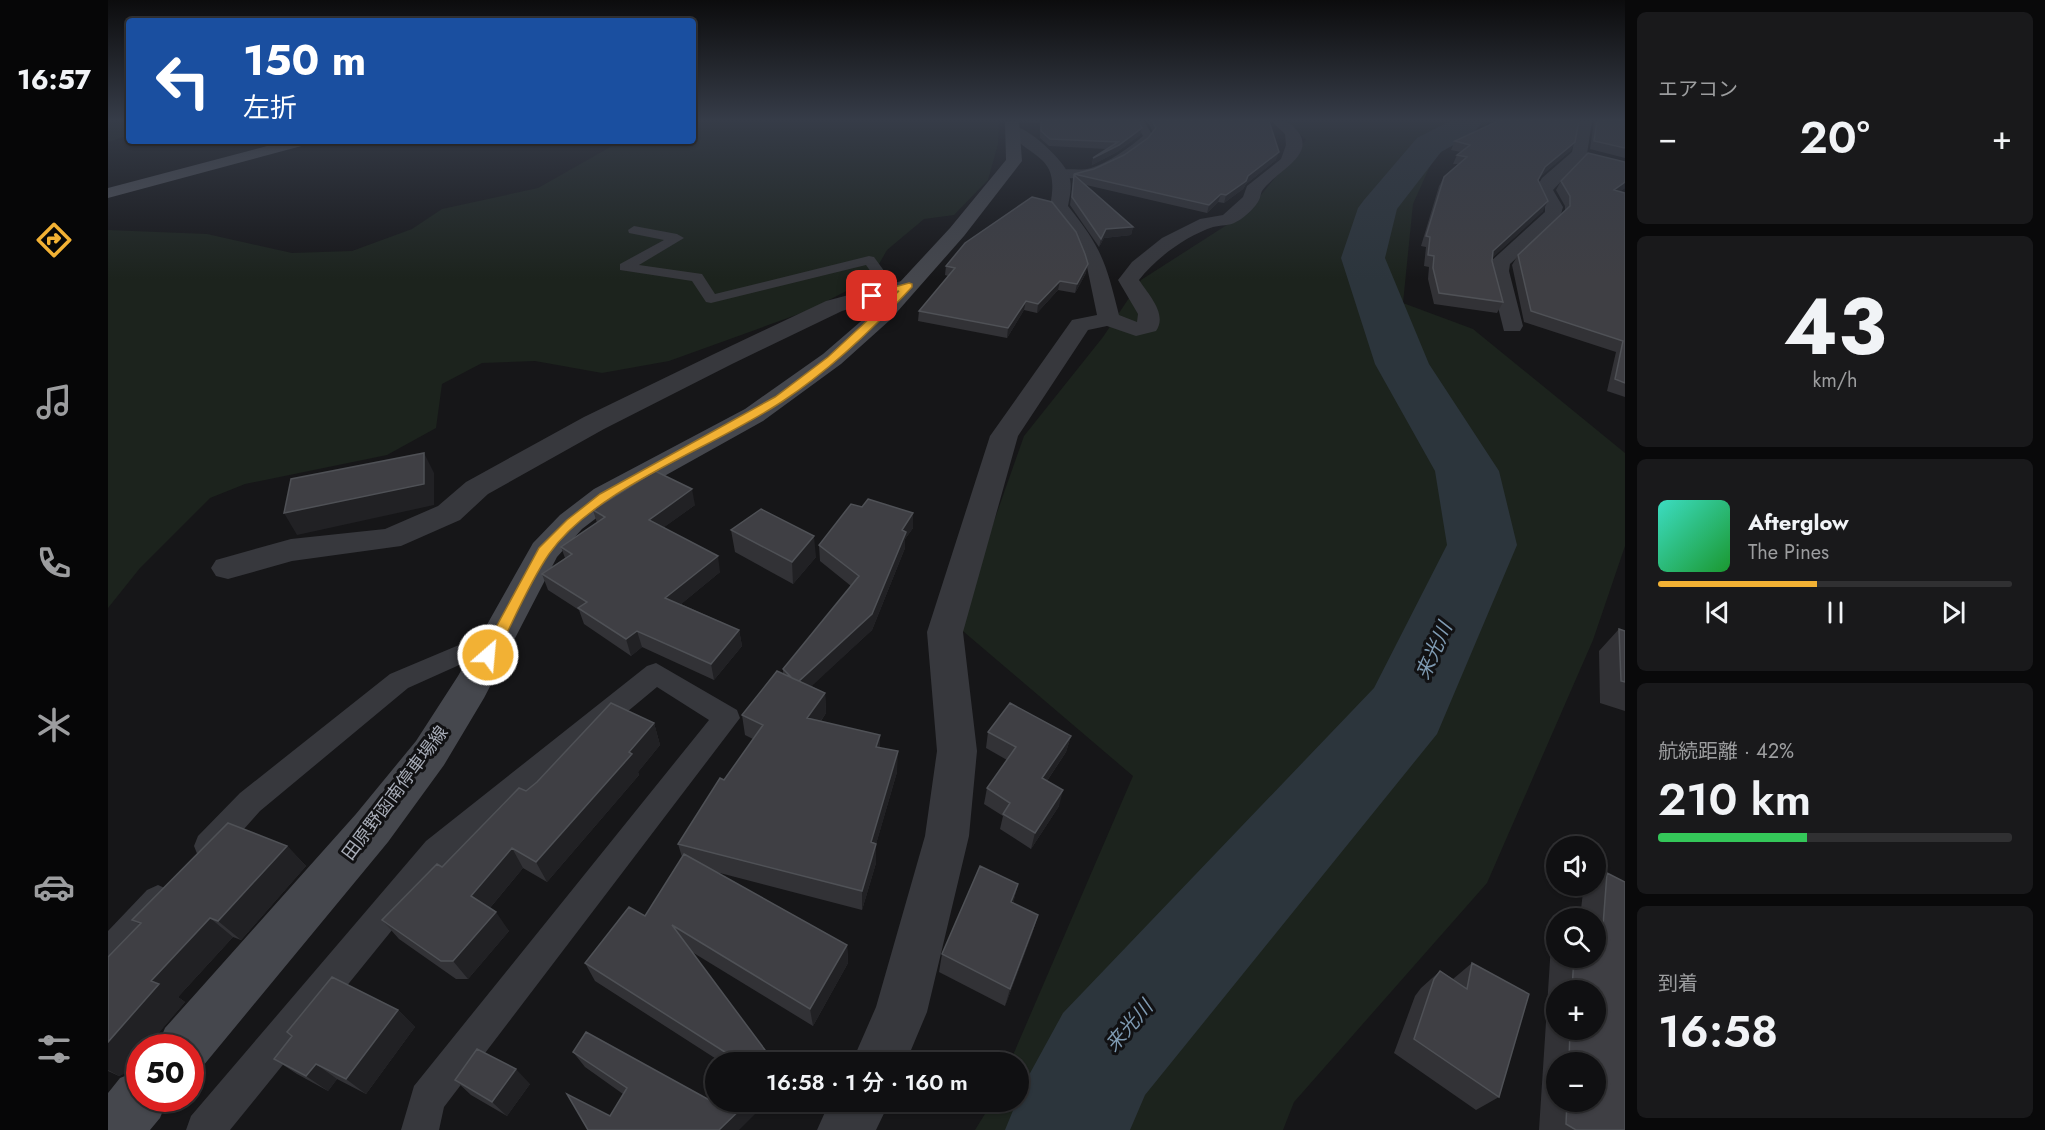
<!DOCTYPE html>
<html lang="ja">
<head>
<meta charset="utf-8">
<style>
	body { margin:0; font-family:Jost,"Noto Sans JP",sans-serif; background:#19191b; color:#f1f3f6; height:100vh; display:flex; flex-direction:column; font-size:22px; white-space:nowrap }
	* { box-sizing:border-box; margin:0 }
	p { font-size:20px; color:#9c9d9f }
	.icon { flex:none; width:33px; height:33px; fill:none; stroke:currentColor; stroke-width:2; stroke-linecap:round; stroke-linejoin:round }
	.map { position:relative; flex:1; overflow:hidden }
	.side { display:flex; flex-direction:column; gap:12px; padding:12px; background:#09090a; width:420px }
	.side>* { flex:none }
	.top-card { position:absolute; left:18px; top:18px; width:570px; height:126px; border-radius:6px; box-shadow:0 2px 4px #0004,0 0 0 2px #303032; background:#1a4fa0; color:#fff; overflow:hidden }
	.fabs { position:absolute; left:1438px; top:836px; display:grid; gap:12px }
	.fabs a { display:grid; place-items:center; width:60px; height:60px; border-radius:50%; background:#101012; box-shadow:0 2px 4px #0004,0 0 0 2px #303032; font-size:30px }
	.speed { position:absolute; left:18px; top:1034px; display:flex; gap:12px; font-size:30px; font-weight:700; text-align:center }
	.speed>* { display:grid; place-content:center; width:78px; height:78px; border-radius:50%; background:#101012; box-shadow:0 2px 4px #0004,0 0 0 2px #303032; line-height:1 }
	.speed .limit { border:9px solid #d22; background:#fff; color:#111 }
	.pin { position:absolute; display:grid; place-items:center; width:51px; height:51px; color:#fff; margin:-26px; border-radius:12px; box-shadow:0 3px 9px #0006 }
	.me { position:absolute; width:66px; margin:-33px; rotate:27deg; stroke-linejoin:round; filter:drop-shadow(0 0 4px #0008) }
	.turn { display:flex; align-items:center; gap:21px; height:126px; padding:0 18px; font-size:27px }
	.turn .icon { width:78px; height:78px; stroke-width:2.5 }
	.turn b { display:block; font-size:42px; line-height:51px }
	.big { font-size:45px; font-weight:600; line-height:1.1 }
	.side .widget { flex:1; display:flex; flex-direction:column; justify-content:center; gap:9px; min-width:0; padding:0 21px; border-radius:9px; background:#19191b }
	.side .dial { align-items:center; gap:0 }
	.dial b { font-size:78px; line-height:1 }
	.song { display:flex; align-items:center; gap:18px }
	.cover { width:72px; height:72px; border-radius:9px; background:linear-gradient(135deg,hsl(170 70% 55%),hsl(130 70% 35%)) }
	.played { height:6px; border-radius:3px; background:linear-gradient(90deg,#f2b134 45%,#303032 45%) }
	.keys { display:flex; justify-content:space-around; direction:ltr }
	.heat { display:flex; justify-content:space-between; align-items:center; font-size:33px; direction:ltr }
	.charge { height:9px; border-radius:4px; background:linear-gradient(90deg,#34c759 42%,#303032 0) }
	.trip { position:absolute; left:597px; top:1052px; width:324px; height:60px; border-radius:30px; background:#101012; box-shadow:0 2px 4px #0004,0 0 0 2px #303032; font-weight:600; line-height:60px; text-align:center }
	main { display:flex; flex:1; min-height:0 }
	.tabs { display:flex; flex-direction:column; width:108px; justify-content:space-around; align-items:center; background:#060607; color:#9c9d9f }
	.tabs .icon { width:42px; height:42px }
	.tabs .selected { color:#f2b134 }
	.tabs b { font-size:27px; color:#f1f3f6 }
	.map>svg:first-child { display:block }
	.green { fill:#1c231d }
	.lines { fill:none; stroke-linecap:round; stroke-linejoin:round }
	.river { fill:#2c353c; fill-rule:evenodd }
	.service { fill:#37383d; fill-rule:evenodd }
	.minor { fill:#37383d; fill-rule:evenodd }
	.secondary { fill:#45474d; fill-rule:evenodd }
	.primary { fill:#53555c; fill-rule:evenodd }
	.wall { fill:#323236; fill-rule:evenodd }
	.shaded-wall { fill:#212124 }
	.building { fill:#3f3f44; stroke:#4f5156; stroke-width:1.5 }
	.route { fill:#f2b134; stroke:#9d7322; stroke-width:1.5 }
	.labels { text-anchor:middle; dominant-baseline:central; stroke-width:6; stroke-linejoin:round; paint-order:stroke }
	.street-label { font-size:18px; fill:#a8adb8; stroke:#111113 }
	.water-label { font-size:20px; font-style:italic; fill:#7f9bb3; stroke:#111113 }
</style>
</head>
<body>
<main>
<nav class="tabs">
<b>16:57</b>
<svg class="icon selected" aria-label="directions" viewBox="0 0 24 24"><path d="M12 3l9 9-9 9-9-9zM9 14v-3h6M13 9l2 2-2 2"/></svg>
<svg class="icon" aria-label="music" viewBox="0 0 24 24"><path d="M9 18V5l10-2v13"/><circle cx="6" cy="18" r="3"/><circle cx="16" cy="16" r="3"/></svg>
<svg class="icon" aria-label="phone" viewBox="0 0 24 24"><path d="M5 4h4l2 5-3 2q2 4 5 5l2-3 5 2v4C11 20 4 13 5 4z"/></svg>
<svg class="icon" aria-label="climate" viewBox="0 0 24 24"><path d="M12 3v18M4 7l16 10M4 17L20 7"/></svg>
<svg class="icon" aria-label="car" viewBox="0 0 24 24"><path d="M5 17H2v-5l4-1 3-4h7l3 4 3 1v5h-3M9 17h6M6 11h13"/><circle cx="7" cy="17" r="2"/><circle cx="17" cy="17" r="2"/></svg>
<svg class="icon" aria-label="filters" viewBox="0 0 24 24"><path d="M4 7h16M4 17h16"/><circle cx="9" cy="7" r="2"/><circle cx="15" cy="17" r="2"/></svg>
</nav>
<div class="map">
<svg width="1517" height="1130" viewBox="0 0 1517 1130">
	<rect width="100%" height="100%" fill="#161618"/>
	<path class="green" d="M0,121H21V135L0,142Z
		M585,121H891L890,144L880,180L846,215L816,219L779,250L763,278L702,310L561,361L494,373L427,361L374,363L334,384L328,428L279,455L137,484L102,498L32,568L0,608V230L99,234L184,253L244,251L304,229L334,209L430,188L513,141H585Z
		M1179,121H1385L1331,146L1305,204L1295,303L1365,329L1517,453V546L1485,640L1379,883L1186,1102L1175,1130H867L885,1101H910V1062H902L1025,776L849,626L916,436L995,337L1033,280L1139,212L1198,140Z"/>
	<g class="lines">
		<path class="river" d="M1342,121H1375L1365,134L1333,152L1289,209L1277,258L1321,364L1391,471L1409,545L1329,734L1037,1095L1022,1130H897L915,1086L955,1013L1266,688L1339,545L1327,471L1267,364L1233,258L1250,208L1256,200L1309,138Z"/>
		<path class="service" d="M1026,121H1036L1045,136C1029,155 970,192 946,173C955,166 971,172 983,168C1001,162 1021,148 1035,136Z
			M526,226L569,234L576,238L531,265L594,274L607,294L761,256L766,257L790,290L788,293H778L758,265L603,303L598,302L584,281L512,270V264L556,240L521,233L520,230Z
			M389,629L398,632L401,638L398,644L300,688L152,811L112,856L101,860L90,856L86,846L90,836L132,793L282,674Z
			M548,663L629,710L632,718L336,1107L331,1130H293L306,1086L601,720L549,687L340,861L122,1130H78L83,1116L318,841L539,666Z
			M50,885L61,890L66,901L61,912L12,967L0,972V931L39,890Z"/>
		<path class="minor" d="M1163,121H1179C1220,152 1169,169 1154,191C1153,192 1152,199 1151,200C1148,207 1135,219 1128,222C1122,226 1112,225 1105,227C1078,236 1048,258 1031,280C1040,294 1060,314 1048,331L1028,336L999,326L980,330L910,436L855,632L869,751L861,836L819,1012L798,1062H744L768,1007L817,836L829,751L819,632L882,436L964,320L989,315L978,262L968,240L942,206C953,153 923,161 898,129L900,126C916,122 953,158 960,173C965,184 962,195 960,206C994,248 998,263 1011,315L1029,322L1030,314L1010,280L1024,262L1054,238L1092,219L1115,215L1135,197L1139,186L1173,159L1178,145L1177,134Z
			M1470,121H1484L1479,154L1445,190L1455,207L1452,218L1402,264L1401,271L1415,326L1412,331H1396L1381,271L1382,262L1437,212V207L1427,190L1434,178L1464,152Z
			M801,279L808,281L812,285L808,289L734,311L624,364L496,429L380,494L352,520L293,546L184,561L120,579L108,576L103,568L108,560L183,539L277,529L330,506L358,482L476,417L606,354L718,301Z
			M722,1101H782L768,1130H709Z"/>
		<path class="secondary" d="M897,121H911L914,161L856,236L782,320L733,364L655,421L508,503L474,529L449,557L376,698L336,765L280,842L95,1066L82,1071V1047H49L57,1028L248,814L308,741L350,676L425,543L452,515L486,489L637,409L715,354L766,310L842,228L898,160Z
			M32,1070V1098H60L52,1118L42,1130H0V1093L12,1078Z"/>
		<path class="primary" d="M178,141H204L201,144L0,198V188Z"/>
	</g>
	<path class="wall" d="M921,121H1030L1034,128L1032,135L1009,152L984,165L985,158L999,149L941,146L932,138V123H922Z
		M1039,121H1161L1168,160L1138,184L1135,189L1116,203L1110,202L1099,213L978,185L1025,227L1023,235L996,238L991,247L962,205L966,174L986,169L1016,155L1040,138L1045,132Z
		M1486,121H1517V158L1482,149Z
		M1347,141L1467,142L1462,151L1433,176L1430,180L1435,211L1385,257L1384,261L1395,302L1389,313L1326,304L1320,279L1321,267L1316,266L1318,247L1313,246L1331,186L1336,177L1350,164H1345L1349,155L1353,152L1343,150Z
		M1517,162V188L1512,191L1517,193V397L1499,391L1508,352L1416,322L1404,265L1410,255L1457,211V206L1448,190L1453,181Z
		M838,266L978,273L967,293L950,290L929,313L916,310L899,338L810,321L811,311L840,276L837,275Z
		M587,505L556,527L612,572L573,604L631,630L634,646L606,680L534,647L523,656L476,624L471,610L440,590L434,574L457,558L453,547L489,523L485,510Z
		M754,507L805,513V528L797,539V548L764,630L703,686L717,693L718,713L713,721L772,748L789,772L768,844V863L754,910L608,872L739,945L740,963L705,1026L584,952L666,1062H613L487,981L477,963L537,916L574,857L570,844L645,739L637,735L634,715L675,674V669L743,586L712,561L711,545Z
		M623,530L708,557L685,584L627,552Z
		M1511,629L1517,631V711L1492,703L1491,651Z
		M546,723L552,745L530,772L531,775L439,882L415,868L382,908L401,931L360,979H348L291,939L274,920L418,791Z
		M880,732L963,736L958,752L939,781L951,806L923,849L892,829L895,816L876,804L879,788L899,760L878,748Z
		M179,846L198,866L133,940L125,937L70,997L77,1002L15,1074L11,1076L0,1071V957L32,925L24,920Z
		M1499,873L1517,1130H1431L1443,945L1449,940V957H1488V918H1472L1475,892L1484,885H1488V882ZM1449,990H1488V1029H1449ZM1449,1062H1488V1101H1449Z
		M910,884L905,903L930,915L924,934L897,1006L831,972L834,954Z
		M1364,963L1391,1097L1368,1110L1286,1053L1307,996L1313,988L1332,971L1345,979Z
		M290,1010L307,1027L258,1094L229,1079L220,1091L189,1074L166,1059Z
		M465,1052L605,1102L660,1101L502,1116L515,1094L477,1067Z
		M347,1080L422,1084L399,1116L363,1095Z
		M673,1101H692L694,1111L692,1113Z"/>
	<path class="shaded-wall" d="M1034,128L1032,135L1009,152L984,165L985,158Z
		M1467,142L1462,151L1433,176L1425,189L1437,167Z
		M1171,152L1168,160L1138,184L1135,189L1116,203L1118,195L1140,176Z
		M1517,182V188L1500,200L1506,190Z
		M1113,194L1110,202L1099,213L1101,205Z
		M1440,201L1435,211L1380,262L1385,251Z
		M1025,227L1023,235L996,238L991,247L993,239L998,229Z
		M980,264L978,273L967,293L969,284Z
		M952,281L950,290L929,313L930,304Z
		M918,301L916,310L899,338L900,328Z
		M316,453L326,473V505L189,535L176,513Z
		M584,489L587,505L544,536L541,520Z
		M805,513V528L797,539V548L764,630L691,698L689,682Z
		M706,536L708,557L685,584L684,562Z
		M610,556L612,572L561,614L557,598Z
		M631,630L634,646L606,680L603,664Z
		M529,631L534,647L523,656L518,639Z
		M717,693L718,713L701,738L699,718Z
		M546,723L552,745L530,772L531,775L439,882L428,862Z
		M772,735V755L768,747Z
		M963,736L958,752L930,794L934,778Z
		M790,751L789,772L764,858L768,844V863L754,910V891L763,842Z
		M955,790L951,806L923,849L927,833Z
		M179,846L198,866L133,940L110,921Z
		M404,848L415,868L376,915L363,896Z
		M910,884L905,903L903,902Z
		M388,912L401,931L360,979L345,961Z
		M930,915L924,934L897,1006L902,989Z
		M102,918L125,937L70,997L77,1002L39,1047H32V1055L15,1074L11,1076L0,1070V1042L43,981Z
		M739,945L740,963L705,1026L702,1009Z
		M290,1010L307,1027L258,1094L238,1079Z
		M208,1064L229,1079L220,1091L198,1076Z
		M408,1069L422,1084L399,1116L384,1102Z
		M641,1101H660L631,1130H611Z
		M689,1101H692L694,1111L692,1113Z"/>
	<path class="building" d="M933,121H1030L1034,128L1011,145L985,158L1010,142L942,139L933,131Z
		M1044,121H1161L1171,152L1140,176L1138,181L1118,195L1113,194L1101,205L966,174L986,169L1016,155L1040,138L1048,128Z
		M1390,121H1471L1467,142L1437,167L1430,180L1440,201L1385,251L1384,261L1395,302L1331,293L1325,268L1326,256L1320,255L1322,237L1318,236L1336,177L1359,157L1349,155L1362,145L1347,141Z
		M1489,121H1517V148L1486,141Z
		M1480,153L1517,162V182L1506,190L1517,193V383L1507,379L1515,341L1423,311L1410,255L1462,206V196L1453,181Z
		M966,175L1025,227L998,229L993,239L964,197Z
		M924,197L944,202L968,232L977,254L980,264L969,284L952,281L930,304L918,301L900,328L811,311L847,268L838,266L857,243Z
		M316,453V484L176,513L183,479Z
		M547,471L584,489L541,520L610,556L557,598L631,630L603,664L529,631L518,639L470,608L479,602L434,574L464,554L453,547L497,517L485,510Z
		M760,499L805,513L794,530L798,532L764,614L691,681L684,678L675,669L751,576L711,545L743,504L754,507Z
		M653,509L706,536L684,562L623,530Z
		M1511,629L1517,631V682L1513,681Z
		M669,671L717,693L699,718L772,735L768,747L790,751L763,842L768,844L754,891L570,844L612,778L616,780L655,725L634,715Z
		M503,703L546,723L521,752L524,754L428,862L404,848L363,896L388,912L345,961H333L274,920L329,864L334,867L411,788L418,791L429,782Z
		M902,703L963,736L934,778L955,790L927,833L895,814L902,803L879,788L908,747L880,732Z
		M120,823L179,846L110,921L102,918L43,981L51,984L0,1042V957L33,923L24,920Z
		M576,854L739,945L702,1009L564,925L666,1062H630L631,1061L477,963L521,907L537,916Z
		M872,866L910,884L903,902L930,915L902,989L834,954Z
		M1499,873L1517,882V1130H1468L1458,1124L1459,1101H1488V1062H1461L1462,1029H1488V990H1464L1466,957H1488V937L1494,939Z
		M1364,963L1421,994L1391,1097L1306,1039L1326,979L1332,971L1359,989Z
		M224,977L290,1010L238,1079L208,1064L198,1076L166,1059L184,1036L179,1032Z
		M478,1032L605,1102L608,1099V1101H641L611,1130H480L459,1094L502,1116L519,1088L465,1052Z
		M369,1049L408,1069L384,1102L347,1080Z"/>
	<linearGradient id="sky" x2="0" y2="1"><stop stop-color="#0c0c0d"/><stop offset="0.43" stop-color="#363c48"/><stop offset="1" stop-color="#363c48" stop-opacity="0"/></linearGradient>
	<rect width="1517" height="279" fill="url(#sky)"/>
	<path class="route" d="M801,283L804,284V287C765,329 722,370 675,401C607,447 488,487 441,554C419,586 404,625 386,659H375L373,655L431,548L459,520L492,494L667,397L720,357L791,291L764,298L760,296L761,294Z"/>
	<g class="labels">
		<g class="street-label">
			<text transform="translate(287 793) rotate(-53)">田原野函南停車場線</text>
		</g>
		<g class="water-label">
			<text transform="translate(1326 651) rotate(-66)">来光川</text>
			<text transform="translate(1021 1026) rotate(-49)">来光川</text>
		</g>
	</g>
</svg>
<div class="fabs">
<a><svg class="icon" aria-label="sound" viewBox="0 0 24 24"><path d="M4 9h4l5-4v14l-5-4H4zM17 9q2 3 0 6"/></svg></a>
<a><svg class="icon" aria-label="search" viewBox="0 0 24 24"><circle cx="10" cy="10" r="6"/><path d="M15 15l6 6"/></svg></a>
<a>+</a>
<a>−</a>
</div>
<div class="speed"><div class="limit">50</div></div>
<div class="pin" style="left:764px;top:296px;background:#d93025"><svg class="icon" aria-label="arrive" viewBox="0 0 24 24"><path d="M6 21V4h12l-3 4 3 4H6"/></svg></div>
<svg class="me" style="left:380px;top:655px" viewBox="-20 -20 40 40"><circle r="17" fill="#f2b134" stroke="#fff" stroke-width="3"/><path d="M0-11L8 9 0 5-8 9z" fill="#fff"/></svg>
<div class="trip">16:58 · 1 分 · 160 m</div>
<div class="top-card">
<div class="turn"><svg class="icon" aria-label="left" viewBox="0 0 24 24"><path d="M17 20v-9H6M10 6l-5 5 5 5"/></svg><div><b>150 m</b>左折</div></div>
</div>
</div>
<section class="side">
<div class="widget"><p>エアコン</p>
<div class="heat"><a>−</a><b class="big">20°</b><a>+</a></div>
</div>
<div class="widget dial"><b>43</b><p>km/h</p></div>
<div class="widget">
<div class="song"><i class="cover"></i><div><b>Afterglow</b><p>The Pines</p></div></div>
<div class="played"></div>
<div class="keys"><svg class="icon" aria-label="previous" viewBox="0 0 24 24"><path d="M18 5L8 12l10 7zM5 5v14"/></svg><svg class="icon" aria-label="pause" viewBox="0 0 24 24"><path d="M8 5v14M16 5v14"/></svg><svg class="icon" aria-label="next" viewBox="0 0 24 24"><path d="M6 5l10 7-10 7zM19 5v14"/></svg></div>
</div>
<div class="widget"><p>航続距離 · 42%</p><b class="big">210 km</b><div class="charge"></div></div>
<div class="widget"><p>到着</p><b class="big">16:58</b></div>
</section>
</main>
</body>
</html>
